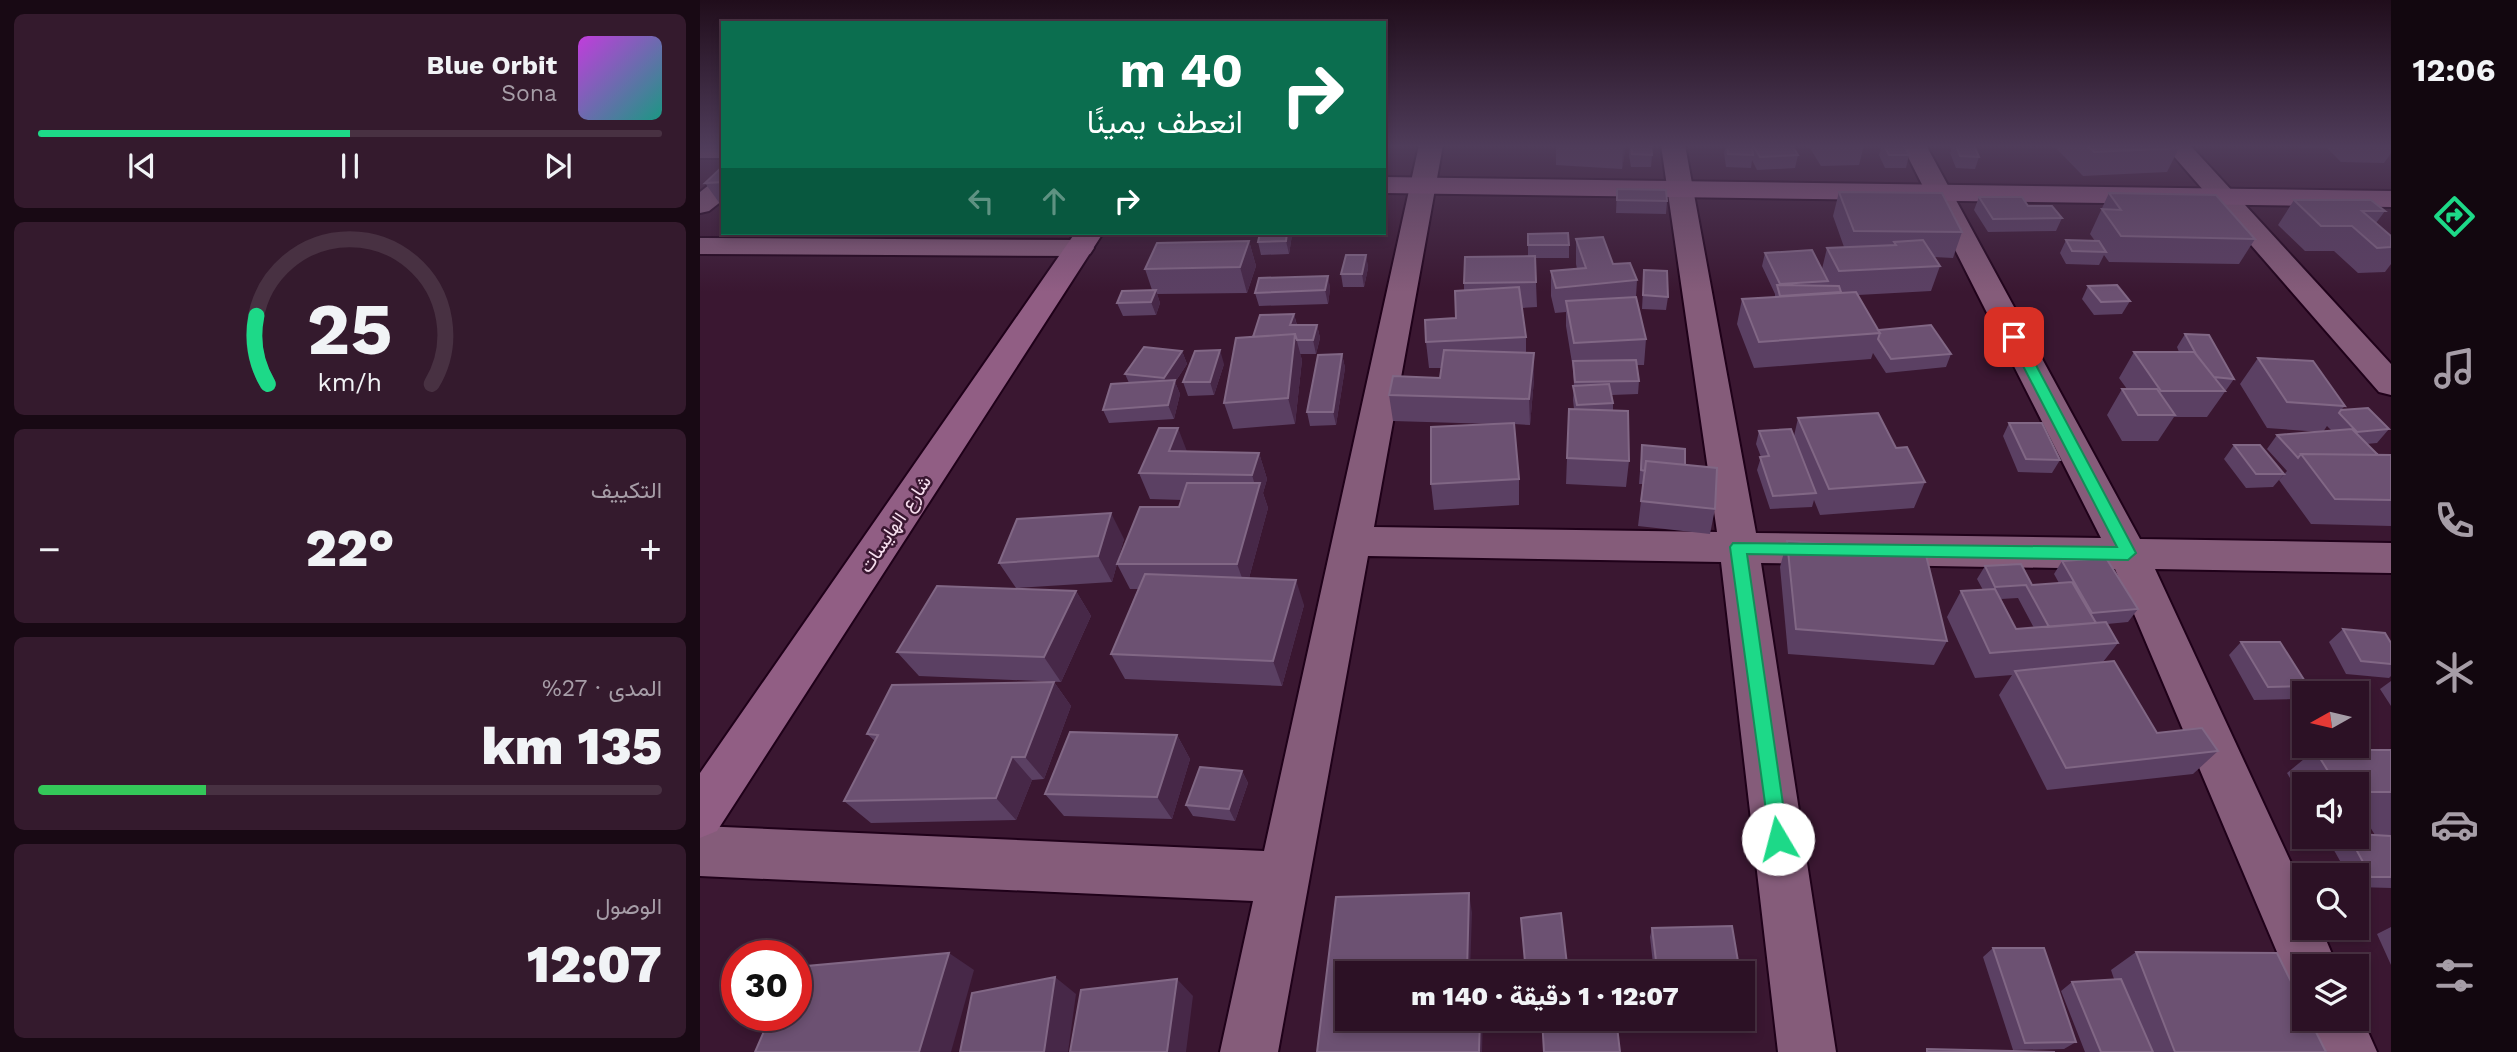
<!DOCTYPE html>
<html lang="ar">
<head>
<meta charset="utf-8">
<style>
	body { margin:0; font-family:"Work Sans",Vazirmatn,sans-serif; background:#341a2d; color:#f1f3f6; direction:rtl; height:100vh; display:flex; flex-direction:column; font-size:26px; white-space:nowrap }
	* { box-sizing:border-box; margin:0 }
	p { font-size:23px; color:#a69da7 }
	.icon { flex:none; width:38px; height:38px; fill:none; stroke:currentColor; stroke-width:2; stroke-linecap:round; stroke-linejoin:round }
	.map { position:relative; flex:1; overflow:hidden; direction:ltr }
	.panel { display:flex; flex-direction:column; gap:14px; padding:14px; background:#180914; width:700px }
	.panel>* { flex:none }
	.banner { position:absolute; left:21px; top:21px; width:665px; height:214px; border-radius:0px; box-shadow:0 4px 10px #0003,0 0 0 2px #483142; direction:rtl; background:#0b6e4f; color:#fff; overflow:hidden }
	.needle { width:46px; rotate:262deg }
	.tools { position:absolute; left:1592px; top:681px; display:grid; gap:14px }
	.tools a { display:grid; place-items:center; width:77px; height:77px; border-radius:0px; background:#2c1125; box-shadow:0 4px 10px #0003,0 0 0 2px #483142; font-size:35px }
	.speed { position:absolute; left:21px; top:940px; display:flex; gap:14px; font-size:35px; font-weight:700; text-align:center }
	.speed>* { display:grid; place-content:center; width:91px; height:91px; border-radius:50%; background:#2c1125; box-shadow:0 4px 10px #0003,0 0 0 2px #483142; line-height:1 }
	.speed .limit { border:10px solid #d22; background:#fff; color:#111 }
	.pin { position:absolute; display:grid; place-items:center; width:60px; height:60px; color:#fff; margin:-30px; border-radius:14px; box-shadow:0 4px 10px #0006 }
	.me { position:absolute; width:77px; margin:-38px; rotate:352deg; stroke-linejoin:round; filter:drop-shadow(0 0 5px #0008) }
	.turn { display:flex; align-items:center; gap:24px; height:147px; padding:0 28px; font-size:32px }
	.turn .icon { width:91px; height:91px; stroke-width:2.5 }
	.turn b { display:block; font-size:49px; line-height:60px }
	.lanes { display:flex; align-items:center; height:66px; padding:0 28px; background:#0003; justify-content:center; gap:35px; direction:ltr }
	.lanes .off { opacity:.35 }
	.big { font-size:52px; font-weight:800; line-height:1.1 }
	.panel .widget { flex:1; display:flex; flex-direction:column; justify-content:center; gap:10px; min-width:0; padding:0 24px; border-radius:10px; background:#341a2d }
	.panel .dial { align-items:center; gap:0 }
	.dial svg { height:182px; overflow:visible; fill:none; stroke:#483142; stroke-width:7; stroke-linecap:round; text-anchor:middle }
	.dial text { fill:#f1f3f6; stroke:none }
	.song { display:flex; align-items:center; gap:21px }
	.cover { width:84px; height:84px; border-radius:10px; background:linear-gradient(135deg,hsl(290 70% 55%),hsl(170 70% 35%)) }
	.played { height:7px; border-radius:4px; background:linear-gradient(90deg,#1dd988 50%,#483142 50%) }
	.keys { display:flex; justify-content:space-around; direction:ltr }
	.heat { display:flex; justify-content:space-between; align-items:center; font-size:38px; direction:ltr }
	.charge { height:10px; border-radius:5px; background:linear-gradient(90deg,#34c759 27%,#483142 0) }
	.trip { position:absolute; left:635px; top:961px; width:420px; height:70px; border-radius:0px; background:#2c1125; box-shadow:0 4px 10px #0003,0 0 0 2px #483142; font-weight:800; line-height:70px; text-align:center; direction:rtl }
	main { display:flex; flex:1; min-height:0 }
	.tab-bar { display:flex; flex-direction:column; width:126px; justify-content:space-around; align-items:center; background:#12070f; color:#a69da7 }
	.tab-bar .icon { width:49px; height:49px }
	.tab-bar .selected { color:#1dd988 }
	.tab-bar b { font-size:32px; color:#f1f3f6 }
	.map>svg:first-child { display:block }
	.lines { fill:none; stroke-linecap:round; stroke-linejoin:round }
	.street-casing { stroke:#1f0119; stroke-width:4 }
	.secondary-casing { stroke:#1f0119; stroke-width:4 }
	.street { fill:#855c7a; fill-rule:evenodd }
	.secondary { fill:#915e84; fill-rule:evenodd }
	.wall { fill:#5b4063; fill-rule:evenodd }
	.shaded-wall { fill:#472848 }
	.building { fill:#6c5172; stroke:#816785; stroke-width:2 }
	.route { fill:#1dd988; stroke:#138d58; stroke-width:2 }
	.labels { text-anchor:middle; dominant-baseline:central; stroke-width:5; stroke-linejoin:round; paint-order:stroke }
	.street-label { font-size:19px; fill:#f7dfef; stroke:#3a1731 }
</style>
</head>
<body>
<main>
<nav class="tab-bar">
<b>12:06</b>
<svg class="icon selected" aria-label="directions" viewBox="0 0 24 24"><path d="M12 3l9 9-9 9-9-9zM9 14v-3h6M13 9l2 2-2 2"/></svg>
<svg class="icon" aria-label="music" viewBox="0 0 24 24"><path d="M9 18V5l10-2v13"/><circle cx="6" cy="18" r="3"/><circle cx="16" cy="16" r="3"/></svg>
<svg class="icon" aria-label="phone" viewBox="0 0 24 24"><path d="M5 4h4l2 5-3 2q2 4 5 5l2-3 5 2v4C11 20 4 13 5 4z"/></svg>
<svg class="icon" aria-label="climate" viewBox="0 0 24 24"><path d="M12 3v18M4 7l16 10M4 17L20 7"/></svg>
<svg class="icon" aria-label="car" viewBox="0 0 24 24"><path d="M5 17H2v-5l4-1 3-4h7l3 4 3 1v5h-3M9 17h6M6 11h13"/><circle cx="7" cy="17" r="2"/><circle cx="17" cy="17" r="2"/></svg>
<svg class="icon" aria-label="filters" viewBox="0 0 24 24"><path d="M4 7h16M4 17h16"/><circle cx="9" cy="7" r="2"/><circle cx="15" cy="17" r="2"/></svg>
</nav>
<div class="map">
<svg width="1691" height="1052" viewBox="0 0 1691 1052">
	<rect width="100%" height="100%" fill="#3a1731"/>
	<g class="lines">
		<defs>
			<path id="street" d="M0,145H23V158H0Z
				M719,145H743L674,527L1017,532L961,145H985L1056,533L1401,538L1202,145H1226L1440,539L1691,543V573L1455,569L1605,893V928H1621L1637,966H1605V991L1591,985L1415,569L1061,563L1136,1052H1078L1021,562L668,556L578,1052H520L553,901L0,876V826L564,851Z
				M1464,145H1490L1691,364V395L1679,392Z
				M23,179V200L9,211L0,213V192L14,181Z
				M0,238L380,240L390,242L394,248L390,254L380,256L0,254Z
				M1657,1007L1677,1052H1619L1605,1018H1657Z"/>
			<path id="secondary" d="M684,177L1691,191V207L684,193Z
				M375,233H403L17,831L0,838V773Z"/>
		</defs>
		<use href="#street" class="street-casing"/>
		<use href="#secondary" class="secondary-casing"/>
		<use href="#street" class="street"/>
		<use href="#secondary" class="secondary"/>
	</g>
	<path class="wall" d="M856,145H926L922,169L856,165Z
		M930,145L952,155L951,167H931L929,155Z
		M1026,145H1092L1098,155L1095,168L1057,170L1052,160L1051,168L1026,167L1024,153Z
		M1108,145H1164L1159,165L1121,166Z
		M1182,145H1204L1209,155L1206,168H1185L1179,155Z
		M1253,145H1274L1279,157L1275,169L1256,168L1250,153Z
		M1353,145H1476L1479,148L1467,172L1383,176Z
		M1600,145H1691V153L1684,163L1641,162L1627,148H1602Z
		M23,166V208L5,183Z
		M917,189L967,201L966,214L916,213Z
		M1139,192L1262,232L1253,258L1234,257L1240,266L1231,291L1158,295L1178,330L1251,354L1246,367L1186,373L1173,353L1171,359L1054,368L1037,324L1042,299L1075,297V294L1062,266L1065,253L1122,269L1127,248L1144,247L1133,216Z
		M1409,193L1555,239L1539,264L1409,262L1404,255L1399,265L1366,264L1360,253L1366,240L1395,241L1390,234Z
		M1279,197L1328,206L1362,218L1356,231L1288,232L1274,210Z
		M1594,200L1685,211L1676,223L1691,236V264L1685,272L1658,273L1634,251H1605L1578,225Z
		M828,234L869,245V258H835L837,307L822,308L826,337V353L834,379L830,425L814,424L819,479V505L734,510L731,484L793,424L693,421L689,395L740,378L741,368H729L726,342L756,318L764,290V283L828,256Z
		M592,235L589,254L561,255L558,242Z
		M876,239L937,280L936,297L946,339L944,365H937L939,381L938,394L912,395L913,403V410L929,461L926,487L866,484L867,458L874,409L873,400L874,386L873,369L866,326V312L855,313L851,296V271L877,269L876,264Z
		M549,241L556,266L547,293L457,294L460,303L456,315L423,316L417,303L452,290L445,269Z
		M666,255L668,268L664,287H643L641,274Z
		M944,270L968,297L966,310L942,309Z
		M628,276L630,289L628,304L559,306L555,293Z
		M1388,286L1430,301L1422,314L1394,315L1382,299Z
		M594,314L597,325H617L620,338L616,354H600L602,360L595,424L533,429L524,403L553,337Z
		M1485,334L1534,379L1507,417H1474L1458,441H1422L1407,415L1422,389H1427L1419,378L1434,352H1479L1477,347Z
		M482,351L487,364L475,382L480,394L474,419L409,423L403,410L429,383L425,374Z
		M642,354L645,368L636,425L610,426L607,412Z
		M1558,358L1645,406L1641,410L1689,429L1677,443L1666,444L1678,455H1691V526L1611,524L1579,480L1587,471L1567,449L1577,435L1621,432L1567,428L1540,384ZM1627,426L1632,431L1623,432Z
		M524,364L514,395L488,396L483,382Z
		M1098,418L1196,448L1225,482L1214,508L1120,515L1114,500L1112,507L1070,509L1057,470L1061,457L1056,444L1059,431L1094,436Z
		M1309,423L1360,460L1352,473L1318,472L1303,436Z
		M942,445L985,465L1015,509L1010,534L938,526L943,484H939Z
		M1534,445L1584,474L1573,487L1546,488L1524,459Z
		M487,452L559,453L567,479L563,493L568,508L549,578L604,605L582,686L425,679L411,654L438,589H430L417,564L412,582L316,588L299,563L424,539L417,562L479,507L482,500L450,499L439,473Z
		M1087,541L1247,641L1234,665L1088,654L1080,567Z
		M1362,561L1438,609L1428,622L1407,624L1418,643L1403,662L1457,733L1518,751L1493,774L1347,790L1299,695L1312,675L1275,678L1247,617L1261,591L1283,590L1277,579L1285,566L1332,585L1359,583L1354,574ZM1318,598L1334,628L1316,629L1301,599Z
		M376,591L391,616L361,682L219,676L197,652Z
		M1643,629L1691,643V676L1689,678L1646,674L1629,642Z
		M1541,642L1608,686L1594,699L1554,700L1529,655Z
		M1691,681V706L1680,689Z
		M354,682L371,706L344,779L332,780L316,820L171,823L144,801L175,741L167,734Z
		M477,735L490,759L472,819L364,816L345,794Z
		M1615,750H1691V888L1657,887V875H1648L1631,845L1644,836L1675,835L1662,814H1657V784H1605V803L1587,773Z
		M542,771L548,783L535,821L493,816L486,805Z
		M1691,927V965L1677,934Z
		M952,928L1039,967L1036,973H954L950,937Z
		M1293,948L1376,1042L1364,1049L1313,1050L1283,957Z
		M1436,952L1626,1052H1385L1361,991L1372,982L1414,979L1411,970Z"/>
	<path class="shaded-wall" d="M923,145H926L922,169Z
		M587,233H592V235L589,254L586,241Z
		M549,241L556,266L547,293L540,267Z
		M666,255L668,268L664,287L662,274Z
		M628,276L630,289L628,304L625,290Z
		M456,290L460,303L456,315L451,302Z
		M594,314L597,327L590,325Z
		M617,325L620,338L616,354L613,340Z
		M595,334L602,360L595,424L588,398Z
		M520,350L524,364L514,395L510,382Z
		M482,351L487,364L475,382L480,394L474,419L468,405L469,391L464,378Z
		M834,353V379L830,425L829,399Z
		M642,354L645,368L636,425L633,412Z
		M478,428L488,454L469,451Z
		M559,453L567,479L563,493L568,508L546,589L537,564L557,492L552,475Z
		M411,513L424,539L412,582L398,556Z
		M596,580L604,605L582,686L573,661Z
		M376,591L391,616L361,682L344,657Z
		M354,682L371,706L344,779L325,757Z
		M477,735L490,759L472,819L457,797Z
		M312,757L332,780L316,820L296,798Z
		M542,771L548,783L535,821L529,809Z
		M769,893L772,913L770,973H767Z
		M249,953L274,970L251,1052H219Z
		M355,977L376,994L368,1052H344Z
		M477,979L493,996L486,1052H467Z
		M780,1018H783L782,1052H779Z"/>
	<path class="building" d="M931,145H951L952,155L932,154Z
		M1027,145H1052L1053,155L1028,154Z
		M1053,145H1092L1098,155L1060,157Z
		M1184,145H1204L1209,155H1189Z
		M1256,145H1274L1279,157L1260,156Z
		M1387,145H1476L1479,148L1394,152Z
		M23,166V182L5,183Z
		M917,189L966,190L967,201L917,200Z
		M1139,192L1242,193L1262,232L1154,231Z
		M1409,193L1516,195L1555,239L1421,236L1402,209L1421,210Z
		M1279,197H1322L1328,206H1352L1362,218L1293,219Z
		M1594,200H1671L1685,211H1662L1691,236V247L1677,248L1652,226H1621Z
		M560,233H587L586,241L558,242Z
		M868,233L869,245H828V234Z
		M903,237L913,264L930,263L937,280L856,288L851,271L886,268L876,239Z
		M1223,240L1240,266L1139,271L1127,248L1196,245L1194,242Z
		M1366,240L1399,241L1406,252L1372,251Z
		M549,241L540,267L445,269L457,243Z
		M1112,250L1128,281L1080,284L1065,253Z
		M646,255H666L662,274H641Z
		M835,256L836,282L764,283L765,257Z
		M944,270L967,271L968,297L943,295Z
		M628,276L625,290L555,293L559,278Z
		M1077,285L1139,286L1141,292L1080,296Z
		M1417,285L1430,301L1401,302L1388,286Z
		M819,287L826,337L726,342L725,320L756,318L755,291Z
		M456,290L451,302L417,303L422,291Z
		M1156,292L1180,333L1059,342L1042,299Z
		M936,297L946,339L874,343L866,301Z
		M594,314L590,325H617L613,340H597L595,334L553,337L560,315Z
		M1231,325L1251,354L1191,359L1178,339L1180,333L1178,330Z
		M595,334L588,398L524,403L536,338Z
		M1485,334L1509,335L1534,379L1514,377L1496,354Z
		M444,347L482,351L464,378L425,374Z
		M520,350L510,382H483L495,351Z
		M744,350L834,353L829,399L689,395L693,376L740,378Z
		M1434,352H1494L1525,391H1461Z
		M642,354L633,412H607L618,355Z
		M1558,358L1613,361L1645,406L1587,402Z
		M936,360L939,381L875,382L873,361Z
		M475,380L468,405L403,410L411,384Z
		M909,384L913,403L877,405L873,386Z
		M1422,389H1457L1475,415H1438Z
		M1668,408L1689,429L1657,432L1639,413L1641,410Z
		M869,409L928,411L929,461L867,458Z
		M1178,413L1196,448L1207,447L1225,482L1129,489L1098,418Z
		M814,423L819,479L731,484V427Z
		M1309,423H1342L1360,460L1326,459Z
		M459,428H478L469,451L559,453L552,475L439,473Z
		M1091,429L1116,493L1073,496L1060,457L1069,456L1059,431Z
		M1652,429L1678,455L1601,454L1598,458L1577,435Z
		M942,445L985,449V465L946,461L945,471L941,470Z
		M1534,445H1560L1584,474H1556Z
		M1601,454L1691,455V500L1635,499Z
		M946,461L1017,468L1015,509L941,501Z
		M487,483H560L537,564H417L440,507H479Z
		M411,513L398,556L299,563L317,519Z
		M1087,541L1225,551L1247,641L1096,629Z
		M1406,558L1438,609L1392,613L1362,561Z
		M1321,564L1332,585L1372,582L1396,623L1349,627L1326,585L1295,587L1285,566Z
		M445,574L596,580L573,661L411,654Z
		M237,586L376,591L344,657L197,652Z
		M1295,589L1316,629L1406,622L1418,643L1290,653L1261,591Z
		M1643,629L1685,633L1691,643V664L1661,661Z
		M1541,642H1580L1608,686L1568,687Z
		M1414,661L1457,733L1502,728L1518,751L1366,768L1315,671Z
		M354,682L325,757H312L296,798L144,801L178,735L167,734L192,685Z
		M370,732L477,735L457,797L345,794Z
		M1615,750H1691V792H1657V784H1636Z
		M500,767L542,771L529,809L486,805Z
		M1657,834L1691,836V877H1671L1649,836H1657Z
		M769,893L767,973H648V1018H780L779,1052H617L636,897Z
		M861,913L868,973H826L821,918Z
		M1032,926L1039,967L957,969L952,928Z
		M1293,948H1344L1376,1042L1325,1043Z
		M1436,952L1577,953L1605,1010V1018H1609L1626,1052H1475Z
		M249,953L219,1052H55L71,1015H96V967Z
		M355,977L344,1052H260L272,993Z
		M477,979L467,1052H370L381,990Z
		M1421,979L1453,1052H1401L1372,982Z
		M842,1018H916L920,1052H844Z
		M1227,1049L1355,1052H1227Z"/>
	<linearGradient id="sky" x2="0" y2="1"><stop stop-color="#200d1b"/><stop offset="0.5" stop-color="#4f3c5a"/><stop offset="1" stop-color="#4f3c5a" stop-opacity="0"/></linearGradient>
	<rect width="1691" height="292" fill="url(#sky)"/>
	<path class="route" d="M1314,333L1321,337L1436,553L1428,560L1047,554L1088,839L1085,847L1078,849L1071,847L1030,547L1033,543L1417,547L1308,337Z"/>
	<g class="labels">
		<g class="street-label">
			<text transform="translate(195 524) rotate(-56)">شارع الهايسات</text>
		</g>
	</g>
</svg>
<div class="tools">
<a><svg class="needle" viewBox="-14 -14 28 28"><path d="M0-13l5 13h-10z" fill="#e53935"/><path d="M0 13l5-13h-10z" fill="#a69da7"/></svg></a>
<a><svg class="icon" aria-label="sound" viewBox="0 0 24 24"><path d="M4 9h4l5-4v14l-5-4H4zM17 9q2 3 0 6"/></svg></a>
<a><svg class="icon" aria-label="search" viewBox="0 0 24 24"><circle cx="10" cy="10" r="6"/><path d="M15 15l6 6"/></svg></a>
<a><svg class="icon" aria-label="layers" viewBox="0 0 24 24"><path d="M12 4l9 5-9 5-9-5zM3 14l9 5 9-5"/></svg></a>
</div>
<div class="speed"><div class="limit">30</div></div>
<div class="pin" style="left:1314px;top:337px;background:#d93025"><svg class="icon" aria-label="arrive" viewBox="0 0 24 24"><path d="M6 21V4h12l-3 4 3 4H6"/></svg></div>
<svg class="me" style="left:1078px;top:839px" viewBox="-20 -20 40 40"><circle r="19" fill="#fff"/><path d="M0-13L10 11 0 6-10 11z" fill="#1dd988"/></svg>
<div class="trip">12:07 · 1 دقيقة · 140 m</div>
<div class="banner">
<div class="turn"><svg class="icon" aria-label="right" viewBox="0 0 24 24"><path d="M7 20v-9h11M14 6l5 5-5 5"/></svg><div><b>40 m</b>انعطف يمينًا</div></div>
<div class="lanes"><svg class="icon off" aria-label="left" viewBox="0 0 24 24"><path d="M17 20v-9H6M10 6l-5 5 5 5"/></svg><svg class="icon off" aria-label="ahead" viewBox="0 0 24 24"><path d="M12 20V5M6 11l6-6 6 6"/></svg><svg class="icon" aria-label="right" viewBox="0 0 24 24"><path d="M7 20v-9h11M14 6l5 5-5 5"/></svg></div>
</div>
</div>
<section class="panel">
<div class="widget">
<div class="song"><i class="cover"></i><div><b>Blue Orbit</b><p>Sona</p></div></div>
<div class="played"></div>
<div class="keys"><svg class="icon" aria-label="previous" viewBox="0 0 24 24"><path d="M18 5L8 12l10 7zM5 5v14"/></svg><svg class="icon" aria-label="pause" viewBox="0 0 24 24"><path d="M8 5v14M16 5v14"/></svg><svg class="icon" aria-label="next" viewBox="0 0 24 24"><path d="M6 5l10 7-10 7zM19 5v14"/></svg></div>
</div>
<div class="widget dial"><svg viewBox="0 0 100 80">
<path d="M14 69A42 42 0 1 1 86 69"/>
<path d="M14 69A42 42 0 0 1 9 39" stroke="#1dd988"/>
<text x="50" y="56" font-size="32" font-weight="700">25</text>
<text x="50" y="72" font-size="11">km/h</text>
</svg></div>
<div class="widget"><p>التكييف</p>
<div class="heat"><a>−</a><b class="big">22°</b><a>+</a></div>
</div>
<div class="widget"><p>المدى · 27%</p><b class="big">135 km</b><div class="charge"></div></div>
<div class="widget"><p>الوصول</p><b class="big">12:07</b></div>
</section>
</main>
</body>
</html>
